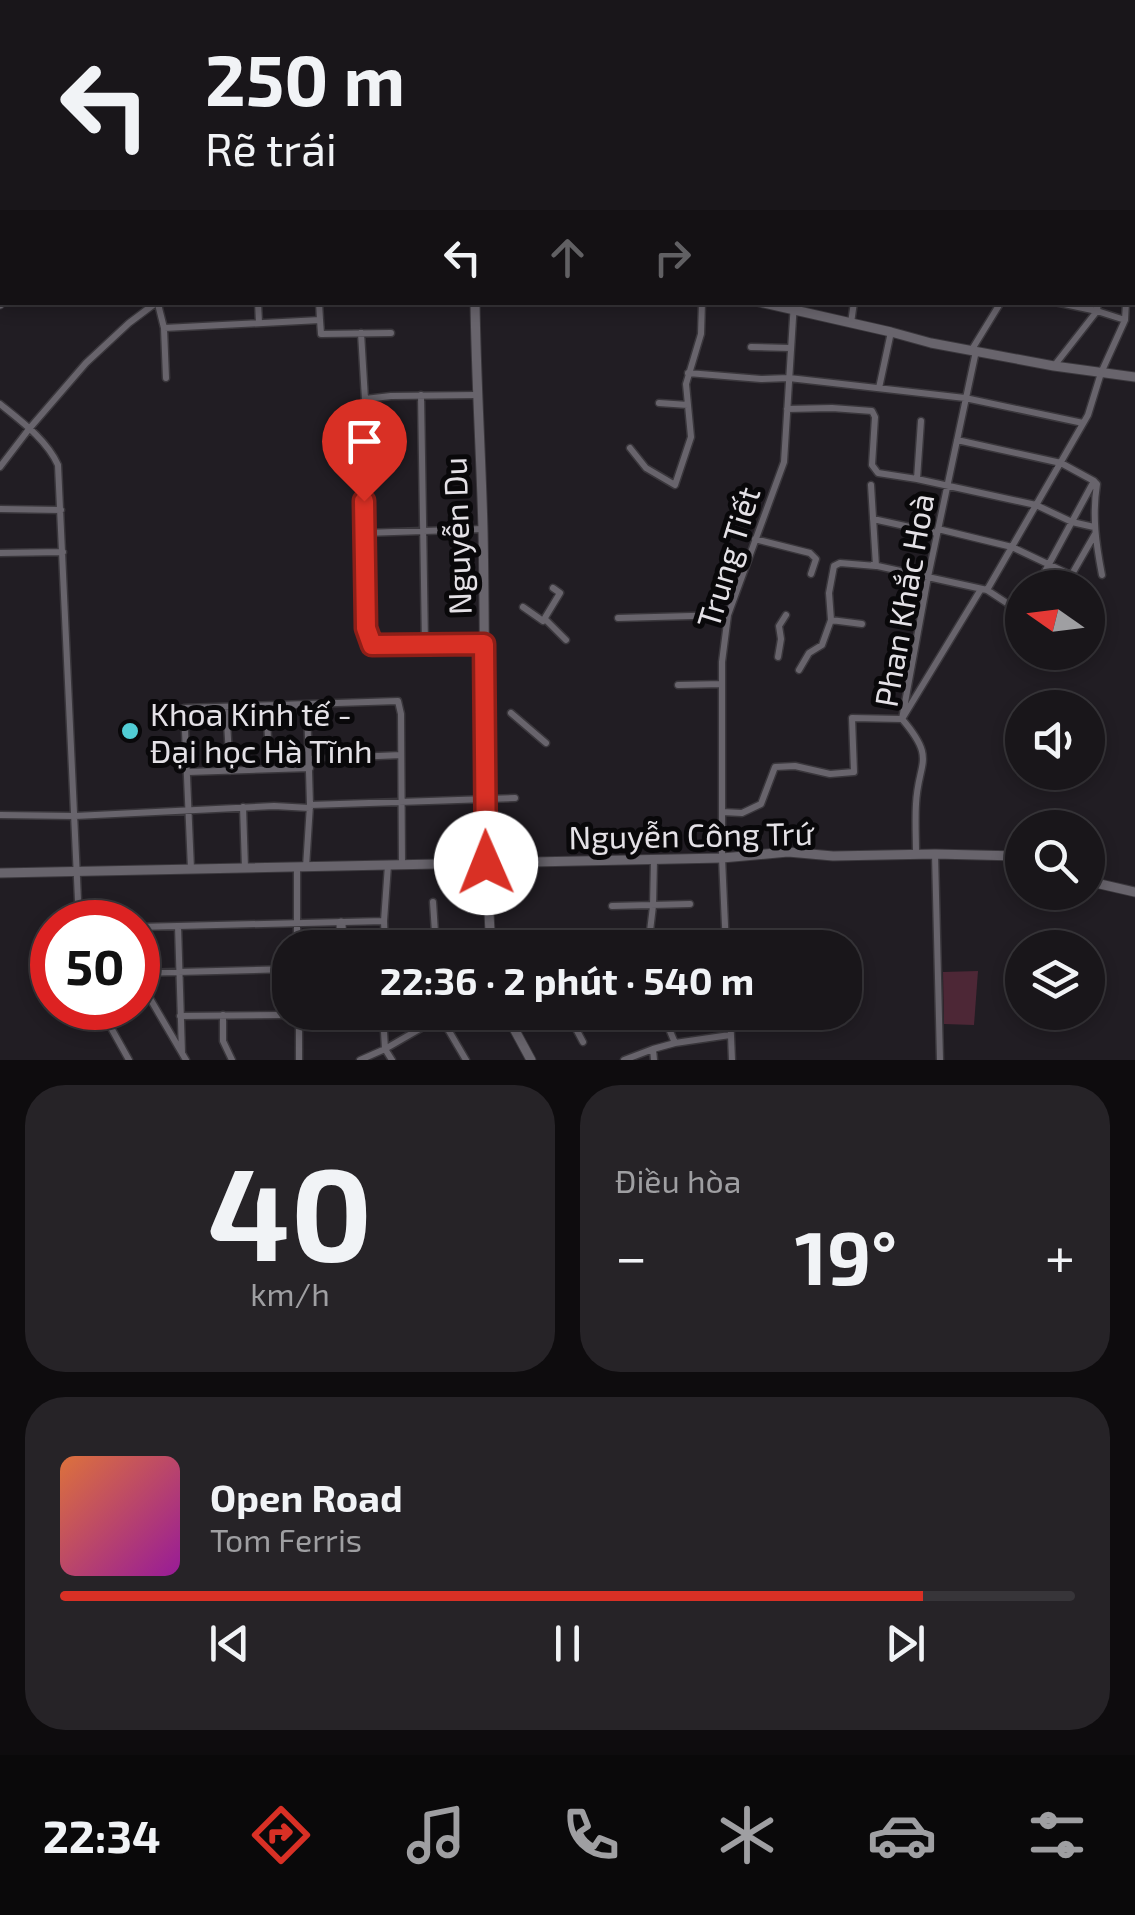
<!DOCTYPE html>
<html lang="vi">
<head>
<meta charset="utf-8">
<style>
	body { margin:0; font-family:"Exo 2",sans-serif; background:#262327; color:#f1f3f6; height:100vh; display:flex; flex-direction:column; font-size:38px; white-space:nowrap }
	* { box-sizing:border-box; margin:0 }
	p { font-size:32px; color:#9f9fa2 }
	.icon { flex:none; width:55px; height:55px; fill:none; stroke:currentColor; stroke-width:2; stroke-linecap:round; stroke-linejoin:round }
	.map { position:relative; height:1060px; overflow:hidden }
	.sheet { display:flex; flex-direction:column; gap:25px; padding:25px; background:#0e0c0e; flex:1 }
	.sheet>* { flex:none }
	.hud { position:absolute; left:0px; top:0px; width:1135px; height:305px; box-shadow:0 5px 15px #0003,0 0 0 2px #373539; background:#19161a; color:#f1f3f6; overflow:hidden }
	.needle { width:65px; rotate:284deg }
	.tools { position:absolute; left:1005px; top:570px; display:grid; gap:20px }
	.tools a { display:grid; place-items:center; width:100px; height:100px; border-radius:50%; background:#19161a; box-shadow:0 5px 15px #0003,0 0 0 2px #373539; font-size:50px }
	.speed { position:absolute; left:30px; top:900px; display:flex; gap:20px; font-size:50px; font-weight:700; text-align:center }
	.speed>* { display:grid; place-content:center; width:130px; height:130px; border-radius:50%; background:#19161a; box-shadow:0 5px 15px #0003,0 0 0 2px #373539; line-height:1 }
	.speed .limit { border:15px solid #d22; background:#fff; color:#111 }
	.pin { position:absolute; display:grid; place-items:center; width:85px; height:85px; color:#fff; margin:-102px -42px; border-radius:50% 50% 50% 0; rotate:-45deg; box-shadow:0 0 10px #0007 }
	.pin .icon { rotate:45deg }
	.me { position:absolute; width:110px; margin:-55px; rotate:359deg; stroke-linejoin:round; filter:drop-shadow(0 0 8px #0008) }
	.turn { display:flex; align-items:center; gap:35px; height:210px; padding:0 40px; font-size:45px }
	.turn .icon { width:130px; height:130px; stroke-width:2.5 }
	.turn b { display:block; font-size:70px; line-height:85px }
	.lanes { display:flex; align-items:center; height:95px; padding:0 40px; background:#0003; justify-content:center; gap:50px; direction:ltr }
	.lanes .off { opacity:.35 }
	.big { font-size:75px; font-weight:700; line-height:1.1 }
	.sheet .card { flex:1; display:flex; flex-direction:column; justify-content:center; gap:15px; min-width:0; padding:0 35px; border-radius:40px; background:#262327 }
	.sheet .dial { align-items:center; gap:0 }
	.dial b { font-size:130px; line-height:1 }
	.song { display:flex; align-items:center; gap:30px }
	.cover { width:120px; height:120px; border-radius:15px; background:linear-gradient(135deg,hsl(20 70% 55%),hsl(300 70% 35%)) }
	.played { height:10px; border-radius:5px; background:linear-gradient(90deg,#d93025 85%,#373539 85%) }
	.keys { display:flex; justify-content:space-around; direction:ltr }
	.heat { display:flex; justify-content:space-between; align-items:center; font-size:55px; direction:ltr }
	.sheet .tiles { flex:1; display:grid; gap:25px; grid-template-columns:1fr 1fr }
	.card:last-child { grid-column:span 2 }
	.trip { position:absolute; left:272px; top:930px; width:590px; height:100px; border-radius:40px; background:#19161a; box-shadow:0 5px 15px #0003,0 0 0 2px #373539; font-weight:700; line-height:100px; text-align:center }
	.menu { display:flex; height:160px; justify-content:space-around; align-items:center; background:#0a090a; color:#9f9fa2 }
	.menu .icon { width:70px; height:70px }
	.menu .current { color:#d93025 }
	.menu b { font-size:45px; color:#f1f3f6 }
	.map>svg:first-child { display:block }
	.green { fill:#4d2736 }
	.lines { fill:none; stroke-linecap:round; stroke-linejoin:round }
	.street-casing { stroke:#3a373c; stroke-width:9 }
	.secondary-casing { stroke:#3a373c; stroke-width:11 }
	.street { stroke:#68646c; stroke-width:6 }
	.secondary { stroke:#68646c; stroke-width:9 }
	.route-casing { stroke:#8d1f18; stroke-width:25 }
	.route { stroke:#d93025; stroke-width:18 }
	.poi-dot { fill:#51ccd4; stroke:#09080a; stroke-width:4 }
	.labels { text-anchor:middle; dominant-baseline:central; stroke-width:10; stroke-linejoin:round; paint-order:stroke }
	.street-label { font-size:32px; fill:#e4e1e6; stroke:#09080a }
	.poi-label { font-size:32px; fill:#e4e1e6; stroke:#09080a; text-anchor:start }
</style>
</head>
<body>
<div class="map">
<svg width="1135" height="1060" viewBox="0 0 1135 1060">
	<rect width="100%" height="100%" fill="#211d23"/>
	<path class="green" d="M978,971L974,1025L944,1024L943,972Z"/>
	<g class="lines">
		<defs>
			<path id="street" d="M18,0V2
				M203,0L204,2
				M780,0V2
				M933,0L935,2
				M129,2L130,0
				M847,2V0
				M903,2L904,0
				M1017,2V0
				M1091,2L1092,0
				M0,40H2
				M1132,92H1135
				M0,124L2,123
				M1132,156L1135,102
				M0,198L2,202
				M0,241L2,239
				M1132,244H1135
				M258,302L259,323
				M1055,302L1097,311L1125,320
				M158,304L164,328L166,378
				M320,320L321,334L391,333
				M851,323L854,302
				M164,328L320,320L319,302
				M361,333L365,399L362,405L367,631L372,645L376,646L484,643
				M751,347L790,348
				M971,351L1001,302
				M1054,366L1097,311L1098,302
				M688,373L761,379L789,378L965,398L1083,423
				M879,388L891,332
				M421,395L425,645
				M365,399L391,396L476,395
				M659,403L688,405
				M0,404C21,421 47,440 58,465L79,922
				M787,409L832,408L872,411L875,417L872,465L878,473L917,479L1036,505L1072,522L1094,527
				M957,440L1061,463L1094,481L1097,484C1092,516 1096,544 1102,575
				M630,448L646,468L675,485L691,437L686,384L701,334L702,302
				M0,467L29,429L86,363L129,323L157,302
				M917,479L921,421
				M0,509L61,510
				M873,519L937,533
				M938,529L1012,547L1071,575
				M364,533L483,529
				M755,539L810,553L816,559L811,574
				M0,553L63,552
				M873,565L987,590L1022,613
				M1036,588L1094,481
				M1064,588L1095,534
				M987,590L1088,415L1101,373L1125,320L1126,302
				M523,607L543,621L560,593L553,588
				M618,618L728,615
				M545,619L566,640
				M831,620L862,624
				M778,657L781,639L779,626L786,615
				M799,670L809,653L822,645L831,620L829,593L834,566L840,563L876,566L871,485
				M678,685L722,684
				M266,706L270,769
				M226,707L230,771
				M511,713L546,743
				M310,759L401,755
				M188,772L310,768
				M310,805L515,798
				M243,807L245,868
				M722,812L742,813L761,804L775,767L795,766L830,774L854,772L852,718L902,719L981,589
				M0,815L75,816L274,806L310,808
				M916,854C916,837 915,821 916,804C918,761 937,760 902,719L928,577L976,351
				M935,854L940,1060
				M297,867V948
				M306,867L310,805L307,705
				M191,869L184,708L398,701L401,714L402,864
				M433,902L436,948
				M612,906L690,904
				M178,926L182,1053
				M138,927L384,921
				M582,933L586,948
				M385,948L384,921L388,865
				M631,948L648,941
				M648,948L653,906L654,860
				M726,948L722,858V662L728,615L784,462L794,302
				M138,973L290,969
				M138,978L186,1060
				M100,1008L129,1060
				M567,1012L583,1042
				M627,1012H635
				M662,1012L675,1043L730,1035
				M730,1012L732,1060
				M299,1014V1060
				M383,1014L385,1049L392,1060
				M439,1014L466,1060
				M223,1015V1041L232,1060
				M180,1016L383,1014
				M653,1049L675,1043
				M360,1060L385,1049L449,1012
				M624,1060L653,1049L654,1060"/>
			<path id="secondary" d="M472,0V2
				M475,302C476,378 481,454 483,530C486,669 482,808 491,948
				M759,302L891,332L931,343L1054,366L1135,377
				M0,304L2,301
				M0,873L722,858L788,852L833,856L935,854L1022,856
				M1088,879L1100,884L1135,892
				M341,923L342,948
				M343,1012V1014
				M505,1012L531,1060"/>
		</defs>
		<use href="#street" class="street-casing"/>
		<use href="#secondary" class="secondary-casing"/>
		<use href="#street" class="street"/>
		<use href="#secondary" class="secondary"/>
	</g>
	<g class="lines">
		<defs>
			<path id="route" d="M364,501L366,628L372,645L484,644L486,863"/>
		</defs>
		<use href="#route" class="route-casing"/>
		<use href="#route" class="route"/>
	</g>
	<circle class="poi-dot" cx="130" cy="731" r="10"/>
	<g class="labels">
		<g class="street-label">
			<text transform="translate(456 536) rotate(-92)">Nguyễn Du</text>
			<text transform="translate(727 557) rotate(-73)">Trung Tiết</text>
			<text transform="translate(903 600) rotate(-80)">Phan Khắc Hoà</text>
			<text transform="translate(691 834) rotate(-1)">Nguyễn Công Trứ</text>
		</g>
		<g class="poi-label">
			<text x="150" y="713">Khoa Kinh tế -<tspan x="150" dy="37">Đại học Hà Tĩnh</tspan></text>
		</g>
	</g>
</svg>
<div class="tools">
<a><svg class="needle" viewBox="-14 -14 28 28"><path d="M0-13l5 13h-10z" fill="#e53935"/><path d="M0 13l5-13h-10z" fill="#9f9fa2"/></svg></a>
<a><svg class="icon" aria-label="sound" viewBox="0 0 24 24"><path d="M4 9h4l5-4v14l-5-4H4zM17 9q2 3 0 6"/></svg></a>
<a><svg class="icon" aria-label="search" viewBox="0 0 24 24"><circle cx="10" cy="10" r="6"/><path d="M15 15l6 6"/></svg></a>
<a><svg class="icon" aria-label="layers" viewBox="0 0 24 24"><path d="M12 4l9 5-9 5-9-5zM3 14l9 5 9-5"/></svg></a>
</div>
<div class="speed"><div class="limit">50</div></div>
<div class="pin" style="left:364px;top:501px;background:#d93025"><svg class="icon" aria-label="arrive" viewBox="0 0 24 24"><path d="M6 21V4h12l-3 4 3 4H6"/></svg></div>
<svg class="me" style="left:486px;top:863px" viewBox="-20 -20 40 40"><circle r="19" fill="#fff"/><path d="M0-13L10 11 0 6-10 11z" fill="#d93025"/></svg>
<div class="trip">22:36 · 2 phút · 540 m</div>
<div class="hud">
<div class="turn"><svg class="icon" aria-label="left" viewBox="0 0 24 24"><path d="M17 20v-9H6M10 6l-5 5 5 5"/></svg><div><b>250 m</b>Rẽ trái</div></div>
<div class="lanes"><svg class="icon" aria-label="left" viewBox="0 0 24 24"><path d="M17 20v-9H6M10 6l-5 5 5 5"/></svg><svg class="icon off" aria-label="ahead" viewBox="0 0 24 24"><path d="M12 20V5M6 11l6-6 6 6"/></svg><svg class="icon off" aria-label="right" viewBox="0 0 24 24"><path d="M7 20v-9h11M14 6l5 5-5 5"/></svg></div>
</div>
</div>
<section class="sheet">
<div class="tiles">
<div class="card dial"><b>40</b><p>km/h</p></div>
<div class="card"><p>Điều hòa</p>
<div class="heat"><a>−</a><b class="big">19°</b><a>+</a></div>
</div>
<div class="card">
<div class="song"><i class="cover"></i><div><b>Open Road</b><p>Tom Ferris</p></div></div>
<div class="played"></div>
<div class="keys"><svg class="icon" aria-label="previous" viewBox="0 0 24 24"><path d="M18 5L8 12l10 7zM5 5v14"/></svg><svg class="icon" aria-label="pause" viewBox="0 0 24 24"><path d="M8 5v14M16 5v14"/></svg><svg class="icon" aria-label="next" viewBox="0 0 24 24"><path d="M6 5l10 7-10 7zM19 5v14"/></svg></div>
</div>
</div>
</section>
<nav class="menu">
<b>22:34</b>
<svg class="icon current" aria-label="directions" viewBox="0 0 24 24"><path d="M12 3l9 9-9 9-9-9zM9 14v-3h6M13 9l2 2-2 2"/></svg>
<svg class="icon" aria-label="music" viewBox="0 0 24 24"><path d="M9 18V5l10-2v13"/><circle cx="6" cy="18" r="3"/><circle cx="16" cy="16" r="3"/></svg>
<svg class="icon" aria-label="phone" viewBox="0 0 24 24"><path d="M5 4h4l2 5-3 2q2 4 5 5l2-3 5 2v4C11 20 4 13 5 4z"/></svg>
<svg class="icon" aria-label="climate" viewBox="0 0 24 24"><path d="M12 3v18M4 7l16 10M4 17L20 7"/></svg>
<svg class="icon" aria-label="car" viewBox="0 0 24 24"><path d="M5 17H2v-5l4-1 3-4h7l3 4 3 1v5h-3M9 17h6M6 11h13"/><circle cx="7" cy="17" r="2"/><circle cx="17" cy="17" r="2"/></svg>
<svg class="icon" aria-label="filters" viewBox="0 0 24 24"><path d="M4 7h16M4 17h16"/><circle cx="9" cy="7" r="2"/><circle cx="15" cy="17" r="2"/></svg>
</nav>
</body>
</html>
